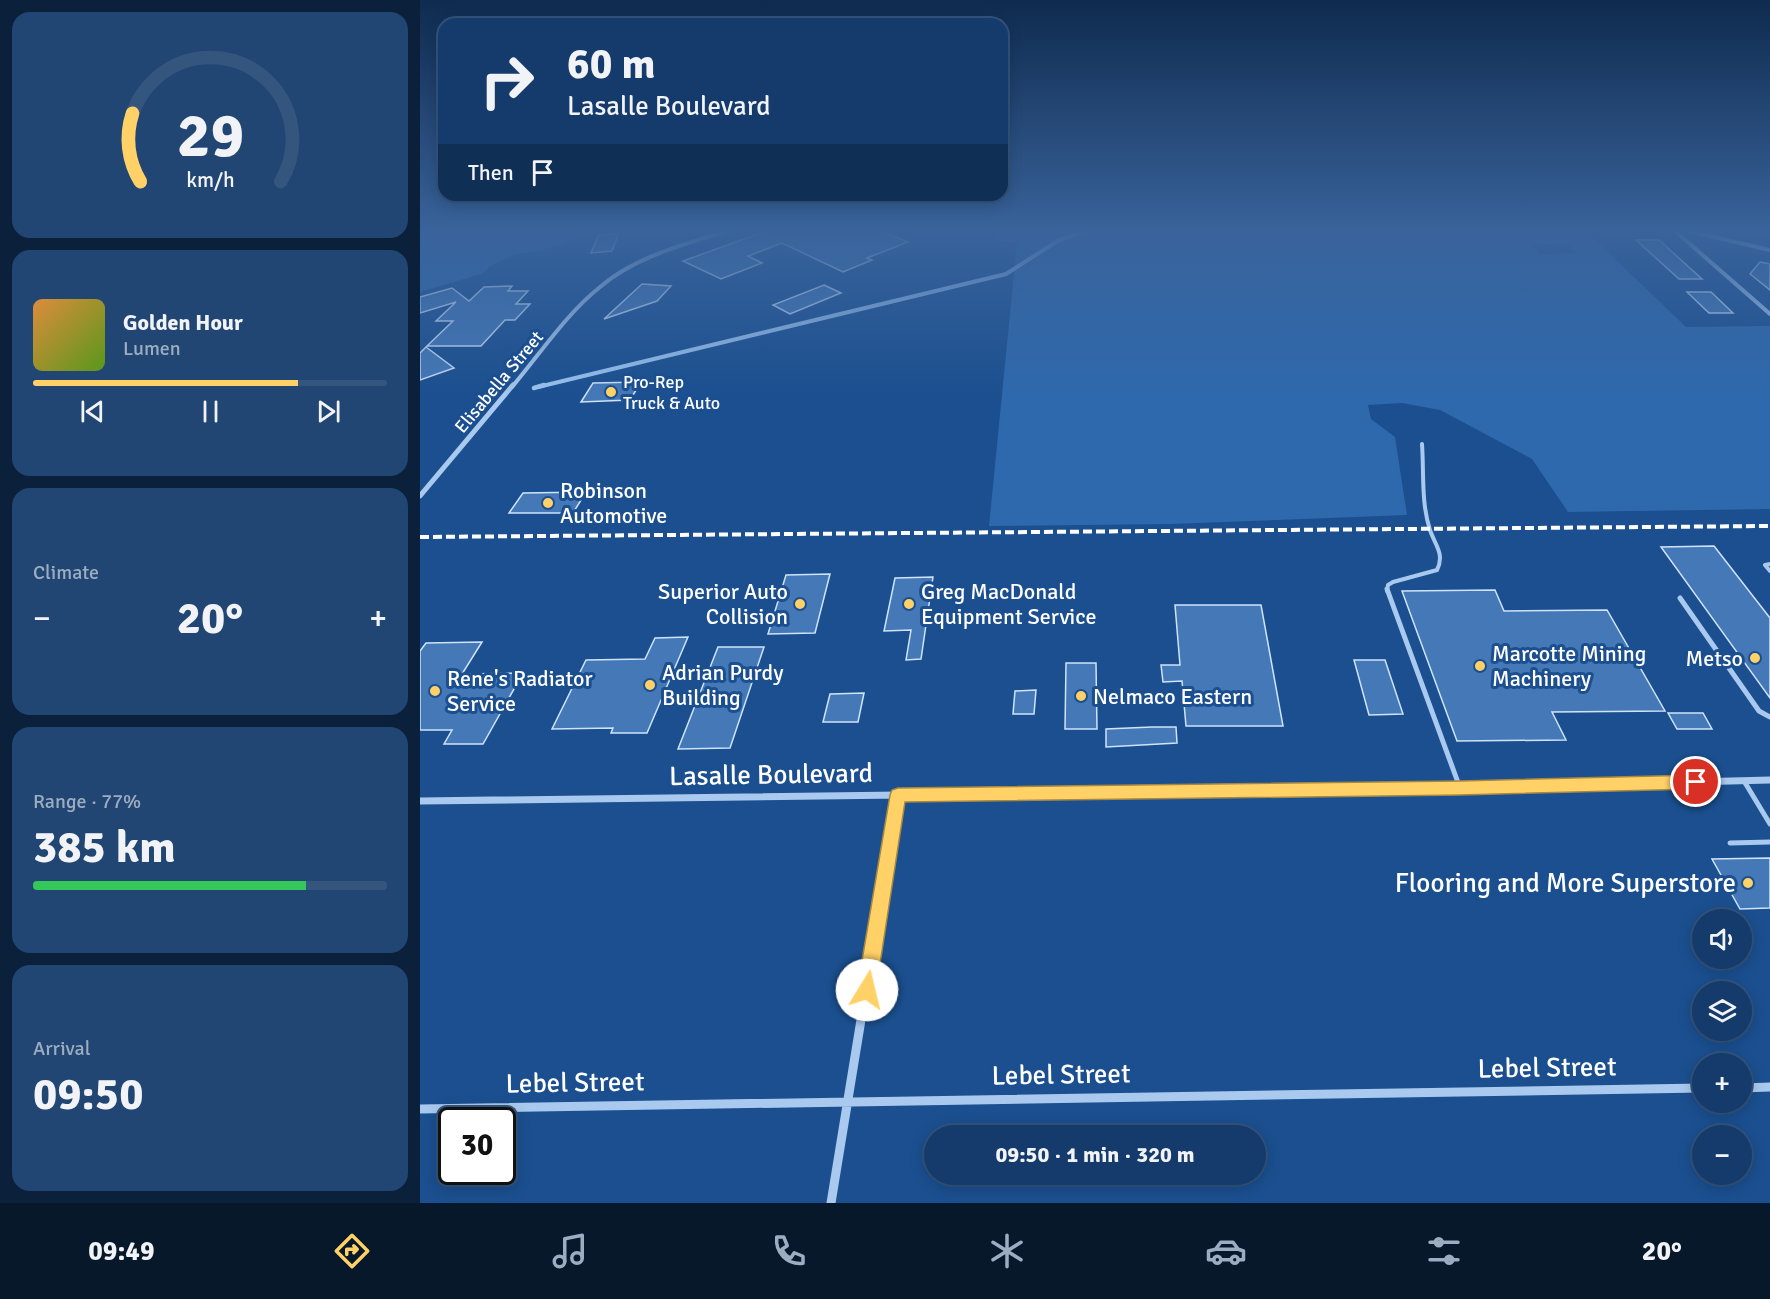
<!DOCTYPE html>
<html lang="en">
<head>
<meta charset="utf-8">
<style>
	body { margin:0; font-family:Signika,sans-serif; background:#214673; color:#f1f3f6; height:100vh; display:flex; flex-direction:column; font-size:22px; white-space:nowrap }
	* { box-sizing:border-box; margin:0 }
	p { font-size:20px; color:#9dadc1 }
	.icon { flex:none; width:33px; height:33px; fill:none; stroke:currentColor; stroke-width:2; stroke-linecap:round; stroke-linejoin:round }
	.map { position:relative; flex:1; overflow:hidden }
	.side { display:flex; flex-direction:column; gap:12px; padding:12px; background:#0b203b; width:420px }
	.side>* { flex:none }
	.guide { position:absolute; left:18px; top:18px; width:570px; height:183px; border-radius:18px; box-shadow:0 3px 15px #0003,0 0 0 2px #33557e; background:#143b6b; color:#f1f3f6; overflow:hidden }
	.fabs { position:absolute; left:1272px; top:909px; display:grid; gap:12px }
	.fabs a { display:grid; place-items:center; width:60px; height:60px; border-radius:50%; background:#143b6b; box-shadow:0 3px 15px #0003,0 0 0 2px #33557e; font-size:30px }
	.speed { position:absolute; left:18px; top:1107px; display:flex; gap:12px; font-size:30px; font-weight:700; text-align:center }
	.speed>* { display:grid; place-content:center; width:78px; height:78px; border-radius:50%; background:#143b6b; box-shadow:0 3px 15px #0003,0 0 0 2px #33557e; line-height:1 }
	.speed .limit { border:3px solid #111; border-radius:9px; background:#fff; color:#111 }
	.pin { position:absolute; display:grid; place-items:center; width:51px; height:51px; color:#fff; margin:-26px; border:3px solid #fff; border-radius:50%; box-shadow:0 2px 6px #0007 }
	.me { position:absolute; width:66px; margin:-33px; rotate:9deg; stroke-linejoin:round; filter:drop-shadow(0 0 4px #0008) }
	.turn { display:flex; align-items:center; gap:21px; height:126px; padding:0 30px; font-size:27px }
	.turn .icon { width:78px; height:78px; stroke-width:2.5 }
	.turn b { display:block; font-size:42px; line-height:51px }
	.then { display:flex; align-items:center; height:57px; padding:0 30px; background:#0003; gap:12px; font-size:22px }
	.big { font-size:45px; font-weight:700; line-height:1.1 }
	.side .card { flex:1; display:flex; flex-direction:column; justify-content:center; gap:9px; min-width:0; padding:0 21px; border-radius:18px; background:#214673 }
	.side .dial { align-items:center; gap:0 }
	.dial svg { height:156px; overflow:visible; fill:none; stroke:#33557e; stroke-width:7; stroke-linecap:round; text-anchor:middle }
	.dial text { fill:#f1f3f6; stroke:none }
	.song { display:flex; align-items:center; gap:18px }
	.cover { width:72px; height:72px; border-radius:9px; background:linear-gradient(135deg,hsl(30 70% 55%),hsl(90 70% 35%)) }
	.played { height:6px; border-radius:3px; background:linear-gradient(90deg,#ffd166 75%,#33557e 75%) }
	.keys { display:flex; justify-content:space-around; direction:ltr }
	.heat { display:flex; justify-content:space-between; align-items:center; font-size:33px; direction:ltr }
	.charge { height:9px; border-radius:4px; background:linear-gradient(90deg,#34c759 77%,#33557e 0) }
	.trip { position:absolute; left:504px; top:1125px; width:342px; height:60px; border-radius:30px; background:#143b6b; box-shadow:0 3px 15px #0003,0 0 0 2px #33557e; font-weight:700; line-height:60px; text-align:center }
	.dock { display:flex; height:96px; justify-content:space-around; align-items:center; background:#08182b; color:#9dadc1 }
	.dock .icon { width:42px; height:42px }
	.dock .selected { color:#ffd166 }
	.dock b { font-size:27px; color:#f1f3f6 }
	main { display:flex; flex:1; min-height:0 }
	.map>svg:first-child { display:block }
	.green { fill:#2e69ad; fill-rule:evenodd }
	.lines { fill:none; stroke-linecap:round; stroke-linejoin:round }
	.stream-far1 { stroke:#9cc4f0; stroke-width:4 }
	.stream { stroke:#9cc4f0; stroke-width:4.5 }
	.building { fill:#4478b7; stroke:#cfe3fa; stroke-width:1.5 }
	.service-far1 { stroke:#a9c9ee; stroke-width:4 }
	.service { stroke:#a9c9ee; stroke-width:5 }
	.minor-far3 { stroke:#a9c9ee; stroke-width:4 }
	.minor-far2 { stroke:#a9c9ee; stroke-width:5 }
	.minor-far1 { stroke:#a9c9ee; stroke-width:7 }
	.minor { stroke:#a9c9ee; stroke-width:9 }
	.rail { stroke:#fff; stroke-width:4; stroke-dasharray:9 4; stroke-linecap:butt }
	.route { fill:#ffd166; stroke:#a68842; stroke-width:1.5 }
	.poi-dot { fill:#ffd166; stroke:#1b4f8f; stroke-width:2 }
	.labels { text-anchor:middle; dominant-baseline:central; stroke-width:6; stroke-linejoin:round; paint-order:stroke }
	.far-street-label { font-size:18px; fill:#fff; stroke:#1b4f8f }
	.far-poi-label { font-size:18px; fill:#fff; stroke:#1b4f8f; text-anchor:start }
	.poi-label { font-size:22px; fill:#fff; stroke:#1b4f8f; text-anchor:start }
	.near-street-label { font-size:27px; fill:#fff; stroke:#1b4f8f }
	.near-poi-label { font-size:27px; fill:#fff; stroke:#1b4f8f; text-anchor:end }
</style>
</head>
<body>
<main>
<section class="side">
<div class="card dial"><svg viewBox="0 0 100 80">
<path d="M14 69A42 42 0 1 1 86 69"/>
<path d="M14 69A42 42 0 0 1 10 34" stroke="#ffd166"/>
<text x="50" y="56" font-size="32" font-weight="700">29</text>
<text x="50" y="72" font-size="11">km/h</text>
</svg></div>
<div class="card">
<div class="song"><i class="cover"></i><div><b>Golden Hour</b><p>Lumen</p></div></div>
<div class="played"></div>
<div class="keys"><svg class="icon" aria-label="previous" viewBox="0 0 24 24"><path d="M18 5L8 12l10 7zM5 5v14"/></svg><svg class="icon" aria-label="pause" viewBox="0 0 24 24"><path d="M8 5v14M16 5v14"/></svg><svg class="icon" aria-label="next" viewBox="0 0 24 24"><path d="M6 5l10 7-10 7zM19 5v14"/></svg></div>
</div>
<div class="card"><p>Climate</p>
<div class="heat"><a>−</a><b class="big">20°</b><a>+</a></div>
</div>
<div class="card"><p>Range · 77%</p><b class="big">385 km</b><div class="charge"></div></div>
<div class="card"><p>Arrival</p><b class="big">09:50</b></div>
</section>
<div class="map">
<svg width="1350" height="1203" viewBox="0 0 1350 1203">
	<rect width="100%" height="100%" fill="#1b4f8f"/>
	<path class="green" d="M0,230H171L139,245L115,252L96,254L72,265L61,274L0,292Z
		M576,230H1165L1266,327L1350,326V509L1148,512L1112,459L1020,410L982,403L948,405L951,419L975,437L987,515L751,524L569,526L597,243L575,240ZM1148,243L1157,253L1120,254L1112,245Z"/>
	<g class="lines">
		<path class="stream-far1" d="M118,387L586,274L639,240L669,230"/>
		<path class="stream" d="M114,388L124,385"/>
	</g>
	<path class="building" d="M349,230H458L488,242L447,258L452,260L423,272L362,243L328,256L342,263L301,279L263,261Z
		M199,233L192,251L171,253L179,235Z
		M1216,240H1239L1282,279H1259Z
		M1340,262L1350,264V290L1330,274Z
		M222,284L251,286L237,301L184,319Z
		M404,285L421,293L370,314L353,305Z
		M92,286L88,291H108L96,304H110L95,320H85L61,346H7L33,321H16L36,302L0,313V297L32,288L49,301L64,287Z
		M1267,292H1291L1313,313H1289Z
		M6,347L34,368L0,380V353Z
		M221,382L210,400L161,402L173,383Z
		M166,492L153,513H89L103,493Z
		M1294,546L1350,618V698L1241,547Z
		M410,574L395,633L348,634L366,575Z
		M513,577L501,659L486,660L491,630L464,631L475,578Z
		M1075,590L1084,611L1187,610L1245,711L1132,712L1146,740L1037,741L982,591Z
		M755,605H841L863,726H766L762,681L743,682L741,665H760Z
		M268,637L227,733H191L193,728L132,729L166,660L225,659L235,638Z
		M62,642L42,674L103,673L63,744H24L32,730H0V651L6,643Z
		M298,647H344L310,748L258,749Z
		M934,660H965L983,714L949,715Z
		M646,663H676L677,729H645Z
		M616,690L614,714H593L595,691Z
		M444,693L438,722H403L410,694Z
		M1248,713H1283L1292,729H1257Z
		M732,727H756L757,743L686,747V729Z
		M1350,858V908L1320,909L1292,859Z"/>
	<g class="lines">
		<path class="service-far1" d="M1350,564L1345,565L1350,571
			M967,591L968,585L973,582L1017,570C1025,554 1015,545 1010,530C1001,503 1004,472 1002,444"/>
		<path class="service" d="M967,589L1040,788
			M1260,598L1339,711L1350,717
			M1324,781L1350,824
			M1310,843L1350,842"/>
		<path class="minor-far3" d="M1254,230L1350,314
			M1264,230L1350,250
			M92,387C120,354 146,314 180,287C216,256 266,244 310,230"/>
		<path class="minor-far2" d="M0,496L93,385"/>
		<path class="minor-far1" d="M0,801L1040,788L1350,780
			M468,857L478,795"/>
		<path class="minor" d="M1322,1088L1350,1087
			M0,1109L1282,1088
			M411,1203L468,855"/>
		<path class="rail" d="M0,537L1350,526"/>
	</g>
	<linearGradient id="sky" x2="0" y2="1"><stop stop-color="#0f2b4f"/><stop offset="0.58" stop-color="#39639b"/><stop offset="1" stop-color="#39639b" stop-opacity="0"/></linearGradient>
	<rect width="1350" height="398" fill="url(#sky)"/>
	<path class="route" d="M1276,775L1282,777L1285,782L1282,787L1276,789L1040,795L485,802L456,990L453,997L447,1000L440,997L437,990L470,795L472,790L478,788L1040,781Z"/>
	<g class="poi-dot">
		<circle cx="191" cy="392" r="6"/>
		<circle cx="128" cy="503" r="6"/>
		<circle cx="380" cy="604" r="6"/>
		<circle cx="489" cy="604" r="6"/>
		<circle cx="1335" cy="658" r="6"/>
		<circle cx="1060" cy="666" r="6"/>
		<circle cx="230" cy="685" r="6"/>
		<circle cx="15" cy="691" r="6"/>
		<circle cx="661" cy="696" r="6"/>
		<circle cx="1328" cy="883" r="6"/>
	</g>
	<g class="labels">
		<g class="far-street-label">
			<text transform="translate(79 382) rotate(-50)">Elisabella Street</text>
		</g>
		<g class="far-poi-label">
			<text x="203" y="382">Pro-Rep<tspan x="203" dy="21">Truck &amp; Auto</tspan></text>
		</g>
		<g class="poi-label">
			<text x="140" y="490">Robinson<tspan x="140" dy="25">Automotive</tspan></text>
			<text x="368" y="591" text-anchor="end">Superior Auto<tspan x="368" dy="25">Collision</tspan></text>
			<text x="501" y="591">Greg MacDonald<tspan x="501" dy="25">Equipment Service</tspan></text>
			<text x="1072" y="653">Marcotte Mining<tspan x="1072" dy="25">Machinery</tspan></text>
			<text x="1323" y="658" text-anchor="end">Metso</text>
			<text x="242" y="672">Adrian Purdy<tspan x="242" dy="25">Building</tspan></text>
			<text x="27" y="678">Rene's Radiator<tspan x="27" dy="25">Service</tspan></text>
			<text x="673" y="696">Nelmaco Eastern</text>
		</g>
		<g class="near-street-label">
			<text transform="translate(351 775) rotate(-1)">Lasalle Boulevard</text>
			<text transform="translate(1127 1068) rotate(-1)">Lebel Street</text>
			<text transform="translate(641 1075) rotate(-1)">Lebel Street</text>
			<text transform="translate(155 1083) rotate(-1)">Lebel Street</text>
		</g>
		<g class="near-poi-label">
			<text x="1316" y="883">Flooring and More Superstore</text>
		</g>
	</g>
</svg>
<div class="fabs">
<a><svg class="icon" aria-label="sound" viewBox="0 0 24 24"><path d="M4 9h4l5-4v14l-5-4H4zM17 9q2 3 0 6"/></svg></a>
<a><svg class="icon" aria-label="layers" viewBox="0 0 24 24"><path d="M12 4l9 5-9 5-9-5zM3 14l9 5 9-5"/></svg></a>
<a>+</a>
<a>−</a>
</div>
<div class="speed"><div class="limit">30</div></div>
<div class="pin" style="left:1276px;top:782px;background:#d93025"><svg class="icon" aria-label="arrive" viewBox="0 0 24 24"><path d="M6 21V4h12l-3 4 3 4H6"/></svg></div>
<svg class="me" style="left:447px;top:990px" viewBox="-20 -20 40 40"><circle r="19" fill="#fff"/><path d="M0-13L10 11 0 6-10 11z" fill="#ffd166"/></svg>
<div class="trip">09:50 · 1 min · 320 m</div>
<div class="guide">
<div class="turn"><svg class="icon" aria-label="right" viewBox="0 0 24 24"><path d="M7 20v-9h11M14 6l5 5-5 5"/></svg><div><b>60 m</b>Lasalle Boulevard</div></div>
<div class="then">Then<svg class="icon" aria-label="arrive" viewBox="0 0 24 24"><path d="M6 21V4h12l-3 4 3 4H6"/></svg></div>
</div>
</div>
</main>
<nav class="dock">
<b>09:49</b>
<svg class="icon selected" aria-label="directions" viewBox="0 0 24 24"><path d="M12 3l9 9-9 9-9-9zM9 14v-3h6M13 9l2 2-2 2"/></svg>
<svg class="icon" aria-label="music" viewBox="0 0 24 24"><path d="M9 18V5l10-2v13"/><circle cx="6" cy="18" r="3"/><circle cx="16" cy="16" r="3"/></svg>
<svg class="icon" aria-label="phone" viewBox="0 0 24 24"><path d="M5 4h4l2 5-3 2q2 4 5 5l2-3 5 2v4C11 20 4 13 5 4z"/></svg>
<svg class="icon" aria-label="climate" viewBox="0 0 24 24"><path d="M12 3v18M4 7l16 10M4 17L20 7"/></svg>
<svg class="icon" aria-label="car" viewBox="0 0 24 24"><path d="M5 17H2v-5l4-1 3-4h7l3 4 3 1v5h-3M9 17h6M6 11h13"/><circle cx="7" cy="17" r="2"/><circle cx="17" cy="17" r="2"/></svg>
<svg class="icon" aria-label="filters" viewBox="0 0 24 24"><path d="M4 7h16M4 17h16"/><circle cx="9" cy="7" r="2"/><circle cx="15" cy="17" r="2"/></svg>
<b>20°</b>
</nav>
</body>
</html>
